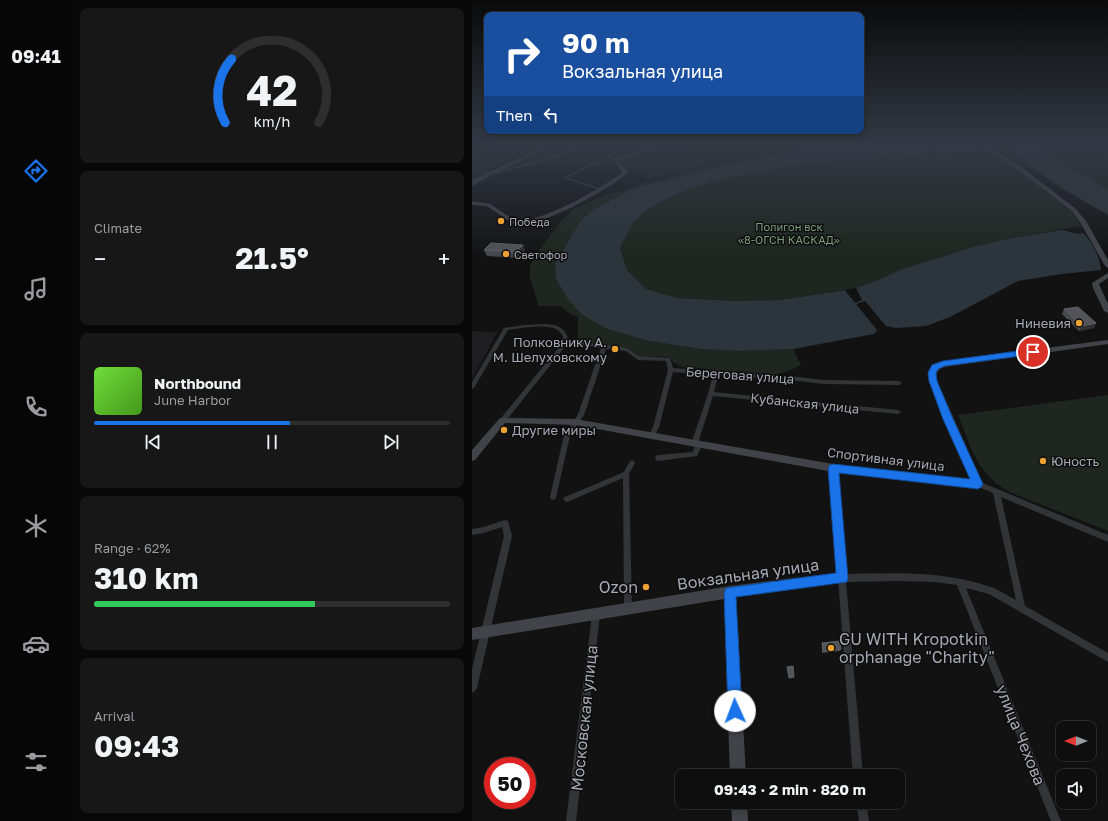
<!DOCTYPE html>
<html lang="en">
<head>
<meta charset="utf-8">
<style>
	body { margin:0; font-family:"Golos Text",sans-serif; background:#171717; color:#f1f3f6; height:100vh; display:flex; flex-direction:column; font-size:15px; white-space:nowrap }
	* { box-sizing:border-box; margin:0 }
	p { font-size:13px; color:#9b9c9e }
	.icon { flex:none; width:22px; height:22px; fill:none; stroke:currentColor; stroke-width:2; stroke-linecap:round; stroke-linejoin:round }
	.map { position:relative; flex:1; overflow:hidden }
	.side { display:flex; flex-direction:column; gap:8px; padding:8px; background:#080808; width:400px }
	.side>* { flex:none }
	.top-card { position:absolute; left:12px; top:12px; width:380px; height:122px; border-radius:8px; box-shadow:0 2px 6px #0003,0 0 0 1px #2e2e2e; background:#1a4fa0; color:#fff; overflow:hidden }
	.needle { width:26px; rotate:270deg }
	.tools { position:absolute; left:584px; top:721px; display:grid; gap:8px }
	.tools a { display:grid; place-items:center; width:40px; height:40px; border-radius:8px; background:#0e0e0e; box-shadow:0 2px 6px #0003,0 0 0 1px #2e2e2e; font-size:20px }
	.speed { position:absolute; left:12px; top:757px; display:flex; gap:8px; font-size:20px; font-weight:700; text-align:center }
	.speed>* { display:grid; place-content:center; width:52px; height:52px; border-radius:50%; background:#0e0e0e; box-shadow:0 2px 6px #0003,0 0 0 1px #2e2e2e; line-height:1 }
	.speed .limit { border:6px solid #d22; background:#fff; color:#111 }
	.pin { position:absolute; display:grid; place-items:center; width:34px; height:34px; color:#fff; margin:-17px; border:2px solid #fff; border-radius:50%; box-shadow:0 1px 4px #0007 }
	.me { position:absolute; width:44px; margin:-22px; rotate:358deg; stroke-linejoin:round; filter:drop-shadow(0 0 3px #0008) }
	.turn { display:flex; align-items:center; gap:14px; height:84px; padding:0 12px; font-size:18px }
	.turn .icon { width:52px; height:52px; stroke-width:2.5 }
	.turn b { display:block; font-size:28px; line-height:34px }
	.then { display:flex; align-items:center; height:38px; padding:0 12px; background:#0003; gap:8px; font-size:15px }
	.big { font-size:30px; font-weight:700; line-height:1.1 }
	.side .widget { flex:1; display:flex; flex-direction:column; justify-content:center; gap:6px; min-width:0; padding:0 14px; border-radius:8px; background:#171717 }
	.side .dial { align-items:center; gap:0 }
	.dial svg { height:104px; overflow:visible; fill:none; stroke:#2e2e2e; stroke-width:7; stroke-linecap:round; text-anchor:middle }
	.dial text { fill:#f1f3f6; stroke:none }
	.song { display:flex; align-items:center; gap:12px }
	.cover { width:48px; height:48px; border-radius:6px; background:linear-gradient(135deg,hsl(100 70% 55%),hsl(100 70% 35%)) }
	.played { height:4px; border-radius:2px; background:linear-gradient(90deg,#1a73e8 55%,#2e2e2e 55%) }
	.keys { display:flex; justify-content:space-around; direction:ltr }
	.heat { display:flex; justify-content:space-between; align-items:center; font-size:22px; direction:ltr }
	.charge { height:6px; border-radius:3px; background:linear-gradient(90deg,#34c759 62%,#2e2e2e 0) }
	.trip { position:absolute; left:203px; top:769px; width:230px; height:40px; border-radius:8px; background:#0e0e0e; box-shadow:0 2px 6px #0003,0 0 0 1px #2e2e2e; font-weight:700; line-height:40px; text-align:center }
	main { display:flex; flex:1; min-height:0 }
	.tab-bar { display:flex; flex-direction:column; width:72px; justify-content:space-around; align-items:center; background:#060606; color:#9b9c9e }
	.tab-bar .icon { width:28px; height:28px }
	.tab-bar .current { color:#1a73e8 }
	.tab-bar b { font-size:18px; color:#f1f3f6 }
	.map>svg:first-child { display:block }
	.built { fill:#1e1e20 }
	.green { fill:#1e261f }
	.water { fill:#2c353b }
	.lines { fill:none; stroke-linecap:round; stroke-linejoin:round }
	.minor { fill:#333438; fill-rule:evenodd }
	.secondary { fill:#414348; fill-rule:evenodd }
	.rail-casing { stroke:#4a4c51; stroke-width:2 }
	.rail { stroke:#0d0d0e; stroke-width:1; stroke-dasharray:2.5; stroke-linecap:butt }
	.wall { fill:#48494e }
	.shaded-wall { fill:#2e2f32 }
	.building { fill:#525459; stroke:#5f6167 }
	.route { fill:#1a73e8; stroke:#114b97 }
	.poi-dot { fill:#eba232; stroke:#0d0d0e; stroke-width:1.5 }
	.labels { text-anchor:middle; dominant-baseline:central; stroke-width:3; stroke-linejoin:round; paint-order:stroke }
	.far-poi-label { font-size:11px; fill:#a4a9b3; stroke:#0d0d0e; text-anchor:start }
	.far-park-label { font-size:11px; fill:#7b9e7b; stroke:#0d0d0e }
	.poi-label { font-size:13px; fill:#a4a9b3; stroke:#0d0d0e; text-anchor:end }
	.street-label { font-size:13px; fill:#a4a9b3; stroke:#0d0d0e }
	.near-street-label { font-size:16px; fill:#a4a9b3; stroke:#0d0d0e }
	.near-poi-label { font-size:16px; fill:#a4a9b3; stroke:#0d0d0e; text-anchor:end }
</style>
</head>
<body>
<main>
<nav class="tab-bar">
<b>09:41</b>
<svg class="icon current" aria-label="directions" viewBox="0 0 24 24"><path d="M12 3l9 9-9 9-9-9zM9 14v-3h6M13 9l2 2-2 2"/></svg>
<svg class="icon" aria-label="music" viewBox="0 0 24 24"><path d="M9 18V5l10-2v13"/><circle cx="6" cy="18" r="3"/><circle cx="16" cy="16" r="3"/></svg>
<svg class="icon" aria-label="phone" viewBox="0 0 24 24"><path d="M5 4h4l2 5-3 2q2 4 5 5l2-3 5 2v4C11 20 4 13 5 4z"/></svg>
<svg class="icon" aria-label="climate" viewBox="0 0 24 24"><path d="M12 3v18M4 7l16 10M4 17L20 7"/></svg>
<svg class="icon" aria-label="car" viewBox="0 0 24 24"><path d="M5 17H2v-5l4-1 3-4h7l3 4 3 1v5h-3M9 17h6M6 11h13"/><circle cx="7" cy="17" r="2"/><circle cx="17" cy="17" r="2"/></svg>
<svg class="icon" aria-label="filters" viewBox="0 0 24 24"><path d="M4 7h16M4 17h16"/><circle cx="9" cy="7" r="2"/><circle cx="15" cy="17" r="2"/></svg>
</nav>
<section class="side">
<div class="widget dial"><svg viewBox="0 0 100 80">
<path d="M14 69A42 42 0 1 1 86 69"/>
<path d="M14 69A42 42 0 0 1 19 20" stroke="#1a73e8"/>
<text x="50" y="56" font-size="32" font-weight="700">42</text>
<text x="50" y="72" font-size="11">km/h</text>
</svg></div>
<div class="widget"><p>Climate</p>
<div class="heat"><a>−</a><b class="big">21.5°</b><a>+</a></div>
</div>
<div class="widget">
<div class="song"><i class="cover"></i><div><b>Northbound</b><p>June Harbor</p></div></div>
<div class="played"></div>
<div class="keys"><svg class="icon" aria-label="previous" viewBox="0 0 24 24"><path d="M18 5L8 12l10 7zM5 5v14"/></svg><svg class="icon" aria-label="pause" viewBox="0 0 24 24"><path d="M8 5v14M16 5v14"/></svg><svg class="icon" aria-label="next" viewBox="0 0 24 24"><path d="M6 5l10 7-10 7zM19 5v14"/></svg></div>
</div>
<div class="widget"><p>Range · 62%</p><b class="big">310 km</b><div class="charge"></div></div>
<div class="widget"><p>Arrival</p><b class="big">09:43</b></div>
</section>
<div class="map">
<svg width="636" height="821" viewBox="0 0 636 821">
	<rect width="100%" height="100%" fill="#121213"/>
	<path class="built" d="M27,144H65L0,180V157Z
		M87,144H194L120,163L92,158L94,156L93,155L61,163L58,161L62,159L57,158Z
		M204,144H207L239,164L177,180L148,163L150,159Z
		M0,331L26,332L20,339H22L0,379Z"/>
	<path class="green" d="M341,144H356L265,163L165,187L122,209L109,220L83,263L135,329L177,341L229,349L266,351L321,349L329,365L317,371L302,375L210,367L201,362L197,357L168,356L155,348H144L106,340V317L100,315L88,306H67L58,278V265L62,257L88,222L103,208L138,193L148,192L173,182H180L216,171L270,158L307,154Z
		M558,144H636V189Z
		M400,148H402L408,156L451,155L449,151C458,147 465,152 473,153C493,154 505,144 525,154L601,212L610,226L540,238L504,246L430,269L406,280L384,288L308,300L265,301L206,298L174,289L155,270L148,248L161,223L174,210L205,194L242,181L306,168L363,161H403Z
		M636,395V531L537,492C529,487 519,480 513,472C501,458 493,432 486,415Z"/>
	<path class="water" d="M356,144H397L399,147H402V144H504L512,149C499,150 486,153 474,153C465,153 458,146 449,151L452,155L419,159L408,155L400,148L403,161H363L306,168L242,181L205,194L174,210L161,223L148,248L155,270L174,289L206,298L265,301L308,300L373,290L383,303L390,300L384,288L406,280L430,269L504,246L540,238L591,230L605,234L611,233C620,242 628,257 629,270L590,274L546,281L478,317L454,326L424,328L414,326L393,301L384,304L405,330L402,334L321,349L266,351L229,349L177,341L135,329L109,314L96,299L84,279L83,263L109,220L122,209L165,187L265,163Z
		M558,144L636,189V215L591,189L558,166L531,144Z"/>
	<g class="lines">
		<path class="minor" d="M143,158L144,160L119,166L96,178L128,188V190L91,178L117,164Z
			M73,324C86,325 92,327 97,340L155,348L167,356L198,358L201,368L242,371L244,370L246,371L318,376L351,380L427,381L430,383L427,385L351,384L318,380L246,375L242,392L426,410L429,412L426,414L241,396L226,443H229L230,445L225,456L186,461L184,460L183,458L184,456L186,455L221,452L223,446H220L219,444L236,394L241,375L201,372L187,427L182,437H178L177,435L181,427L196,370L194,361L166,360L154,351L134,349L112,415L98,436L84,497L83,499L81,500L79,499L78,497L92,435L106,414L129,348L96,343L33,422H29L28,420L29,418L92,341C91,337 90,333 86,330C76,323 48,328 36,330L2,388L0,389V382L32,328L52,325Z
			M160,460L162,461L163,463L157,474L160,609L159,612L156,613L153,612L152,609L151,478L95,502L93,501L91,499L93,497L152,472L158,461Z
			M506,481L636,535V542L529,497L553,606L636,653V662L517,594L494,588L589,821H579L485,585L463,582L425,581L374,582L391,776H381L366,578L367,575L370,574C421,573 470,570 519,587C528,590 536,596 544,600L521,493L504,486L503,484L504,482Z
			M33,520L36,521L40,536L5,688L3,691L0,693V669L32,536L30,527L12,533L0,535V529L12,527Z
			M124,611L127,612L128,615L104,821H94L120,615L121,612Z
			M384,802H394L397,821H387Z"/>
		<path class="secondary" d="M78,144H85L23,173L0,186V182L19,171Z
			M192,144H201L146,160L155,169L156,173C127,195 80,221 44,226L15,206L0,205V201L18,204L45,222C77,218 125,191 151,172L141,160V158Z
			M507,144H513L549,167L604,209L614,221L636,260V268L633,266L608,222L600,211L545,169Z
			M636,273V278L627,284L636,304V313L632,311L621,288L620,283Z
			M636,340V344L472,367C459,372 466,382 470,392L511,484L510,487L506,488L366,473L376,578L374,582L264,597L274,776H258L252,599L0,640V628L258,586L364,573L356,471L103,425L33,423L3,460L0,461V450L28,418L103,419L361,464L498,479L467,408L457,380L456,372L460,365L471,361Z
			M259,802H275L276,821H260Z"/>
		<defs>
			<path id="rail" d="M35,147L44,144
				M151,149L160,144
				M34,165L78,144
				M12,176L86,156L118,144
				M0,181L16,173"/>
		</defs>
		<use href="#rail" class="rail-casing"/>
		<use href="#rail" class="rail"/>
	</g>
	<path class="wall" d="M51,245L53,251L47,258L15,256L12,250Z
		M592,309L624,323L622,328L607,331L590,314Z
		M350,643L369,649L368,651L350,653Z"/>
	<path class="shaded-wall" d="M51,245L53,251L47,258L44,252Z
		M624,323L622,328L607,331L610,326Z"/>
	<path class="building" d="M19,243L51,245L44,252L12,250Z
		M606,307L624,323L610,326L592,309Z
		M368,641L369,649L351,651L350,643Z
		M321,666L322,677L317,678L315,667Z"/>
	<linearGradient id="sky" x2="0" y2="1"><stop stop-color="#0a0a0a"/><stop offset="0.56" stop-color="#333944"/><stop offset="1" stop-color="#333944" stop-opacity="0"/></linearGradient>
	<rect width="636" height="259" fill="url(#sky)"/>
	<path class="route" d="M561,349L565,352L564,354L473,366L466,369L464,373L465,381L481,419L511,484L509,487L506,489L367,473L376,578L375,582L264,597L270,711L268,716L263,718L258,716L256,711L252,592L254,588L364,573L356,468L358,465L361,464L498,479L471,419L457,381L456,373L460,365L471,361Z"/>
	<g class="poi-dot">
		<circle cx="29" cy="221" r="4"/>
		<circle cx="34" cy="254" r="4"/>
		<circle cx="607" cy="323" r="4"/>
		<circle cx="143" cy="349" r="4"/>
		<circle cx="32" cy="430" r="4"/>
		<circle cx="571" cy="461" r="4"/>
		<circle cx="174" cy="587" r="4"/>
		<circle cx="359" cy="648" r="4"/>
	</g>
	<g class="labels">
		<g class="far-poi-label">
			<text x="37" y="221">Победа</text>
			<text x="42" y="254">Светофор</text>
		</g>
		<g class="far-park-label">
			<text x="317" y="226">Полигон вск<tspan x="317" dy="13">«8-ОГСН КАСКАД»</tspan></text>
		</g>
		<g class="poi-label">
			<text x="599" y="323">Ниневия</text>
			<text x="135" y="342">Полковнику А.<tspan x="135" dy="15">М. Шелуховскому</tspan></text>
			<text x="40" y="430" text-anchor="start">Другие миры</text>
			<text x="579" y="461" text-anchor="start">Юность</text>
		</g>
		<g class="street-label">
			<text transform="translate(268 375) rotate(4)">Береговая улица</text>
			<text transform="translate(333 403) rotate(6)">Кубанская улица</text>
			<text transform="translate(414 459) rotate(7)">Спортивная улица</text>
		</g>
		<g class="near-street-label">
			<text transform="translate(276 574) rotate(-8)">Вокзальная улица</text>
			<text transform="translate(112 718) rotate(-84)">Московская улица</text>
			<text transform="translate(549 735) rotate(68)">улица Чехова</text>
		</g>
		<g class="near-poi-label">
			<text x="166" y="587">Ozon</text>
			<text x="367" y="639" text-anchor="start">GU WITH Kropotkin<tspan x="367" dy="18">orphanage "Charity"</tspan></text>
		</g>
	</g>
</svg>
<div class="tools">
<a><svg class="needle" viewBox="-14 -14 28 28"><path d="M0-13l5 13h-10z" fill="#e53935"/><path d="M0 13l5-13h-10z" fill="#9b9c9e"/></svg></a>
<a><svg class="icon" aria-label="sound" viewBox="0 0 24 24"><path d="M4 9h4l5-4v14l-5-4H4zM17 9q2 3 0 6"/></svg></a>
</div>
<div class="speed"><div class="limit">50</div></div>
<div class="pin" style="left:561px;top:352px;background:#d93025"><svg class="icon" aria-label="arrive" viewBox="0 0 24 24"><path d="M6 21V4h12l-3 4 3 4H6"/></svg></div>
<svg class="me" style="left:263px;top:711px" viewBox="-20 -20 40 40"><circle r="19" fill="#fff"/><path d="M0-13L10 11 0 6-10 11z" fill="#1a73e8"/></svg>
<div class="trip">09:43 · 2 min · 820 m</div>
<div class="top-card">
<div class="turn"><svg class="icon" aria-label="right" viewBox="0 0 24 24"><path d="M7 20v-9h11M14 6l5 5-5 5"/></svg><div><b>90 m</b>Вокзальная улица</div></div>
<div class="then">Then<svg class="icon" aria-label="left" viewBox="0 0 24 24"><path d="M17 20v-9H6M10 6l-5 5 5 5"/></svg></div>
</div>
</div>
</main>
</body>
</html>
